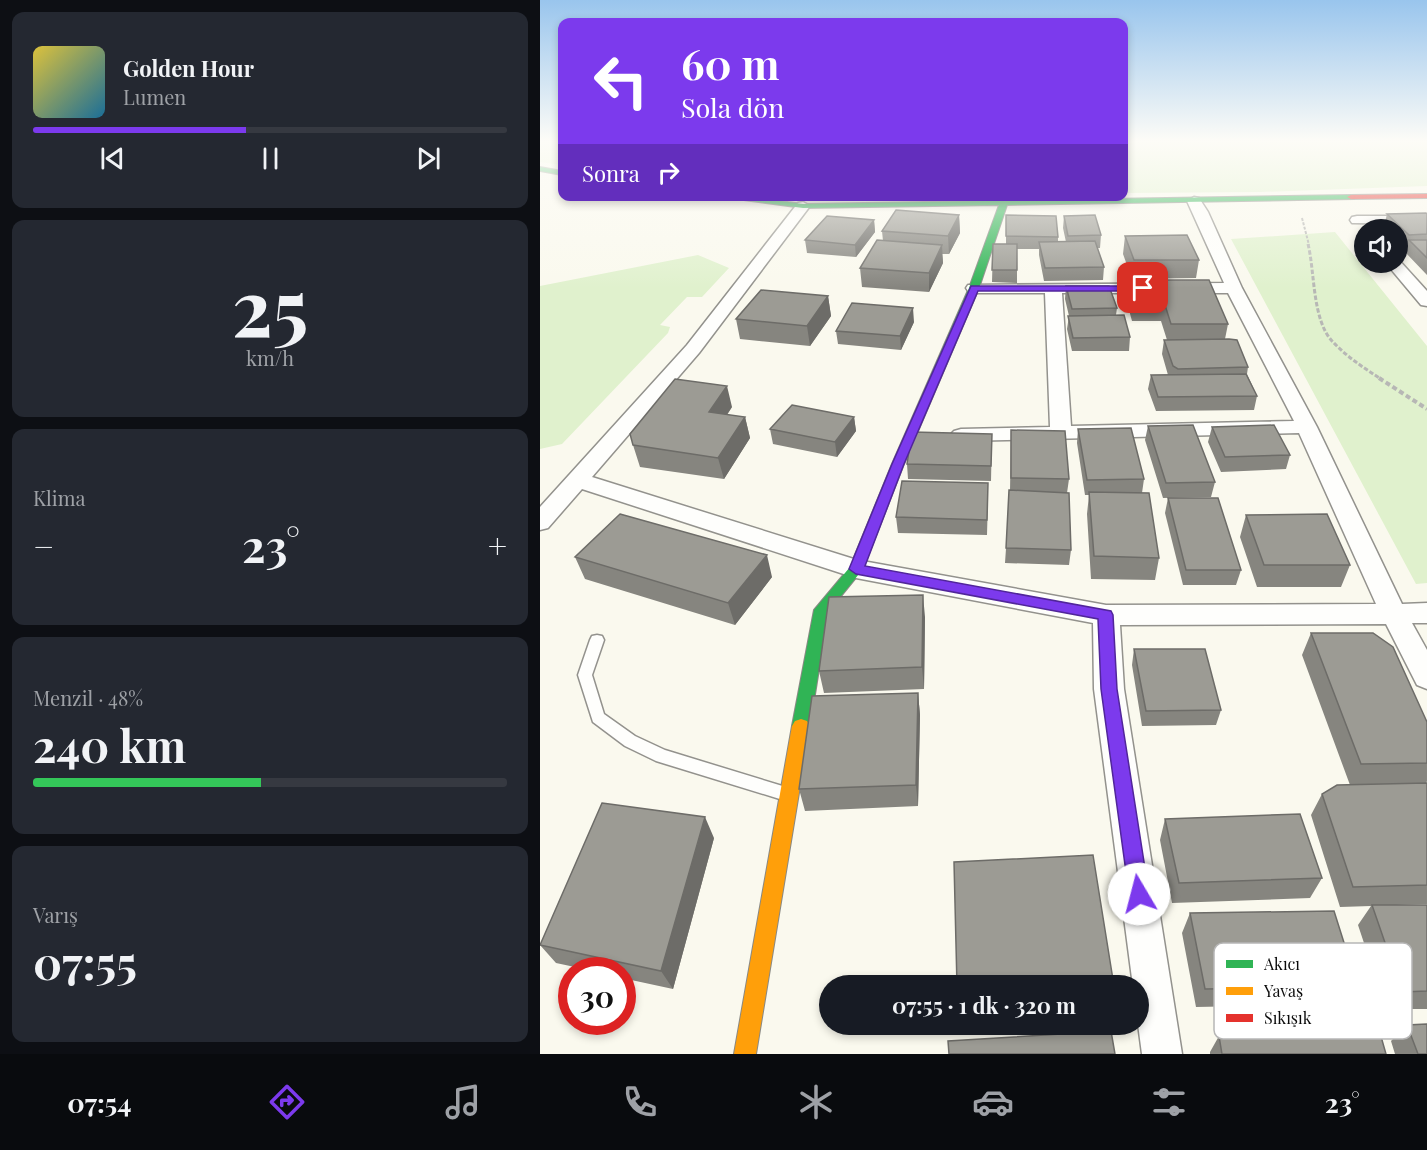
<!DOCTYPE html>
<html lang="tr">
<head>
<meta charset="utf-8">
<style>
	body { margin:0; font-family:"Playfair Display",serif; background:#242831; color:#f1f3f6; height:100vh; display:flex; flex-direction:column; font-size:22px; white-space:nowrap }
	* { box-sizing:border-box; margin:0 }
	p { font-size:20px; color:#9ea1a6 }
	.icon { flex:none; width:33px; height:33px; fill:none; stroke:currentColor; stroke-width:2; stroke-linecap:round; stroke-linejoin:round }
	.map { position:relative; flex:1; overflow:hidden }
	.sheet { display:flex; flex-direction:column; gap:12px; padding:12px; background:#0d0f14; width:540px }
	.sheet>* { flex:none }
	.banner { position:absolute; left:18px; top:18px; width:570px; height:183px; border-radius:12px; box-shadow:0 3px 9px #0003; background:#7c3aed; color:#fff; overflow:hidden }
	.fabs { position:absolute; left:814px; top:219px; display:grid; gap:12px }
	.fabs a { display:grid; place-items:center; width:54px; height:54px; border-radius:50%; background:#171b24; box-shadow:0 3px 9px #0003; font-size:30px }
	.speed { position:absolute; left:18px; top:957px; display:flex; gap:12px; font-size:30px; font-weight:700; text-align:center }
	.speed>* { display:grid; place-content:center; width:78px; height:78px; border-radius:50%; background:#171b24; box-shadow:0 3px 9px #0003; line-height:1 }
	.speed .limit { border:9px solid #d22; background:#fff; color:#111 }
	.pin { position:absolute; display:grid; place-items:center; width:51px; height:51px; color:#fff; margin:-26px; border-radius:12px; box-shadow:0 3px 9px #0006 }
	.me { position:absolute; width:66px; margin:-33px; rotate:352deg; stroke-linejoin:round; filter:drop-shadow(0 0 4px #0008) }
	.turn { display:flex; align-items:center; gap:21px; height:126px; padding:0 24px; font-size:27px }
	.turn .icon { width:78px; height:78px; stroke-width:2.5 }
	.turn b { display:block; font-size:42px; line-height:51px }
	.then { display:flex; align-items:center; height:57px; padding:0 24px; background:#0003; gap:12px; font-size:22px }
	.big { font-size:45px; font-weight:700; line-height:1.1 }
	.sheet .card { flex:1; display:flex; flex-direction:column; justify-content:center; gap:9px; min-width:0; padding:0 21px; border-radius:12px; background:#242831 }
	.sheet .dial { align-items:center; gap:0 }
	.dial b { font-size:78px; line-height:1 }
	.song { display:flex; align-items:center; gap:18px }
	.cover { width:72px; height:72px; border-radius:9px; background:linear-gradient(135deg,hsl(50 70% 55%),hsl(200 70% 35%)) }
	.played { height:6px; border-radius:3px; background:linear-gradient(90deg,#7c3aed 45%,#363941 45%) }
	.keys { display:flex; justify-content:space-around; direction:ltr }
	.heat { display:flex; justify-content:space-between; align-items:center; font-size:33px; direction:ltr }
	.charge { height:9px; border-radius:4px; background:linear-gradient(90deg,#34c759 48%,#363941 0) }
	.trip { position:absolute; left:279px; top:975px; width:330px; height:60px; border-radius:30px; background:#171b24; box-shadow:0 3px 9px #0003; font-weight:700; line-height:60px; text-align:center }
	.tabs { display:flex; height:96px; justify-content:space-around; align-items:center; background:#090b0e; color:#9ea1a6 }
	.tabs .icon { width:42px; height:42px }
	.tabs .selected { color:#7c3aed }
	.tabs b { font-size:27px; color:#f1f3f6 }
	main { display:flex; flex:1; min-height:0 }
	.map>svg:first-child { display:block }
	.green { fill:#e0f1cd }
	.pitch { fill:#eaf5d7 }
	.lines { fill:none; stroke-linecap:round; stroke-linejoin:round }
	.lane-casing { stroke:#93928d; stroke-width:3 }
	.street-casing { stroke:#93928d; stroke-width:3 }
	.fast-casing { stroke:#898984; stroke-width:2 }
	.slow-casing { stroke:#898984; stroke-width:2 }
	.jam-casing { stroke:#898984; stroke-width:2 }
	.path-far2 { stroke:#b7b7b5; stroke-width:2; stroke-dasharray:3 1.5; stroke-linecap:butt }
	.path-far1 { stroke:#b7b7b5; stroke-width:3; stroke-dasharray:4.5 2; stroke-linecap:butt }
	.path { stroke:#b7b7b5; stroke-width:4; stroke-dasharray:5 3; stroke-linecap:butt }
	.lane { fill:#fefefc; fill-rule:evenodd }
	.street { fill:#fefefc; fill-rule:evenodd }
	.fast { fill:#30b455; fill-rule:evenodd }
	.slow { fill:#ff9f0a; fill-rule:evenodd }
	.jam { fill:#e5322d; fill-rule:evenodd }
	.wall { fill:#86857f }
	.shaded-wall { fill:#6d6c68 }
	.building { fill:#9c9b94; stroke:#6d6c68; stroke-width:1.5 }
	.route { fill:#7c3aed; stroke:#51269a; stroke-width:1.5 }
	.key { fill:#fff; stroke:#b6b6b6; stroke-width:1.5 }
	.key-label { font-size:16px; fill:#0b0b0b }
</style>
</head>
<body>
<main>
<section class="sheet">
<div class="card">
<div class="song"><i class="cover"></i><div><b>Golden Hour</b><p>Lumen</p></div></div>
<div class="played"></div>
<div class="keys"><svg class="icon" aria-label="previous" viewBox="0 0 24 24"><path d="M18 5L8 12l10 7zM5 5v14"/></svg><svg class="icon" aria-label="pause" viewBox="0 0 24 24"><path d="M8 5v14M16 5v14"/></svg><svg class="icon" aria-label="next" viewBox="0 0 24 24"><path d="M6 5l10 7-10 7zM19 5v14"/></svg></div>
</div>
<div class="card dial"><b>25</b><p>km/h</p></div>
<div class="card"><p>Klima</p>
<div class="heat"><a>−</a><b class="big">23°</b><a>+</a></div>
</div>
<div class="card"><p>Menzil · 48%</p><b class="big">240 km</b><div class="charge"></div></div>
<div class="card"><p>Varış</p><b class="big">07:55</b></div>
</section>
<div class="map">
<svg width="887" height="1054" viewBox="0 0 887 1054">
	<rect width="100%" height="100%" fill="#faf9ee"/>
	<path class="green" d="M611,140H887V186L720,192L584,193V144Z
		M795,232L887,346V583L876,584L691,239Z
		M158,255L189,268L162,297H147L120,325L130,327L128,333L22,444L0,449V286Z"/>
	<path class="pitch" d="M0,140H22V165L0,162Z"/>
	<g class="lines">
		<defs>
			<path id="lane" d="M57,635L62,636L64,640L52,675L64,714L95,736L125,750L249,788L251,793L249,798L243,800L116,761L85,746L53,722L38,675L50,640L52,636Z"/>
			<path id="street" d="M654,197L659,198L668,212L702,288L777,427L862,604L887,603V623H872L887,650V689L877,685L846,624L580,625L584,689L642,1054H602L598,1024V986H593L554,689L553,623L316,578L42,489L8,528L0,530V507L147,345L258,203L263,202L270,206L159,353L52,477L317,560L566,605L836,604L759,433L421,441L414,439L410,435L414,431L421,429L510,427L505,293H434L428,291L426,288L428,285L684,283L647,201ZM522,293H688L754,421L531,426Z
				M817,216H887V224L812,223L810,220L812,217Z
				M858,259L887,291V306L881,305L845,262H858Z"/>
			<path id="fast" d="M0,167L22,171V175L0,171Z
				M811,195L815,197L814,199L467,205L439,288L364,464L323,569L288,612L270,726L267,731L261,733L255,731L252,726L274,610L310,567L352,464L429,288L459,205L263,208L174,196H201L263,204Z"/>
			<path id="slow" d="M261,719L267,721L270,726L216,1054H194L252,726L255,721Z"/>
			<path id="jam" d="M887,194V198L811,199L807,197L811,195Z"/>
		</defs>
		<use href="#lane" class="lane-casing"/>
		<use href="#street" class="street-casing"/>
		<use href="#fast" class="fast-casing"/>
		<use href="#slow" class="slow-casing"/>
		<use href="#jam" class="jam-casing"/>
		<path class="path-far2" d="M762,218L769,245"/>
		<path class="path-far1" d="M768,244C775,272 772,321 793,342C807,357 824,368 841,379"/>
		<path class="path" d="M839,378L887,409"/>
		<use href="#lane" class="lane"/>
		<use href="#street" class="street"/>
		<use href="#fast" class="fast"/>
		<use href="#slow" class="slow"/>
		<use href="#jam" class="jam"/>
	</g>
	<path class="wall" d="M847,214H887V275L865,252L867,247H865L858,240V230H847L844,226Z
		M419,215L420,233L409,254H402L403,263L389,292L322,287L320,268L343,241L342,231Z
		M466,215L518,237V242H526L523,228L524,216L561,235L560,248H557L564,267L563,280L504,281L499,255V249H477V283L452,282L453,244H466Z
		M334,220L335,232L316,257L267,253L265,240Z
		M585,236L659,260L656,278L592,279L583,254Z
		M588,280L688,324L685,339L708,367L707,374L717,396L714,410L616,411L608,389L611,375H628L622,354L624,340H627L621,321H592L586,299Z
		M526,286L577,308L576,315L590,337L589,351H532L527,329L529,316L525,299Z
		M288,296L291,316L270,346L200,339L196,319Z
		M374,322L361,350L298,344L296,331Z
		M192,407L187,415L205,417L210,438L184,479L100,467L93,445Z
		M314,417L316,431L297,457L233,444L230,429Z
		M608,426L675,482L671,497L623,498L605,440Z
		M672,427L750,455L746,469L681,472L668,442Z
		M538,429L604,479L602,493L619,558L615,580L551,579L547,514L549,495H545L537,443Z
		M471,430L529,479L527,493L531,550L529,565L465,563L470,491Z
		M452,434L451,481L368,479L367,464Z
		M448,498L447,535L358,533L356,517Z
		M628,498L701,570L696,585H643L625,513Z
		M706,515L810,565L801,587H717L700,537Z
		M35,557L232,577L195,625L45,579Z
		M385,617L384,689L284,693L279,671Z
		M771,633L887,722V781L886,784L887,783V904L856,905H887V1009H846L818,925L831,906L800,907L771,815L782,794L810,785L762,655Z
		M594,649L681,710L676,725L602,726L592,665Z
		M378,693L380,715L378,806L265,811L259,789Z
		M625,819L782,878L770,898L632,903L620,840Z
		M174,838L133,989L82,978V970H49L16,963L0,945Z
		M650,913L818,987L804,1004L656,1007L642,933Z
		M867,1025L887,1054H855L851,1041Z
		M679,1036L846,1054H670V1052Z"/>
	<path class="shaded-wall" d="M419,215L420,233L409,254L408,236Z
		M334,220L335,232L316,257L315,245Z
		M402,245L403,263L389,292V273Z
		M288,296L291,316L270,346L267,326Z
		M373,308L374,322L361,350L360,336Z
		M187,386L192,407L174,433L169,412Z
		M205,417L210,438L184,479L178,458Z
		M314,417L316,431L297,457L295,442Z
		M227,555L232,577L195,625L188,603Z
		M383,595L385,617L384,689L382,667Z
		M378,693L380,715L378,806L376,785Z
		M165,817L174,838L133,989L121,971Z"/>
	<path class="building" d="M356,210L419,215L408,236L342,231Z
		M886,213L887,214V234L869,235L847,214Z
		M466,215L516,216L518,237L466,236Z
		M555,215L561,235L528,236L524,216Z
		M287,216L334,220L315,245L265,240Z
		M647,235L659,260H594L585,236Z
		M337,240L402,245L389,273L320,268Z
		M869,240H887V258Z
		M555,241L564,267L505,268L499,242Z
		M453,244H477V270H452Z
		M588,280H669L688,324H631L624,302H595Z
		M526,286H569L577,308L532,309Z
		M221,290L288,296L267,326L196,319Z
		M312,303L373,308L360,336L296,331Z
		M584,315L590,337L533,338L528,316Z
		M689,339L697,340L708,367L638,369L633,366L624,340Z
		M706,374L717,396L618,397L611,375Z
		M135,379L187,386L169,412L205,417L178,458L93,445L90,434Z
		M252,405L314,417L295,442L230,429Z
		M653,425L675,482L626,483L608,426Z
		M734,425L750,455L685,457L672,427Z
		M591,428L604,479L547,480L538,429Z
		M471,430L525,431L529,479L471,478Z
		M372,432L452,434L451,466L367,464Z
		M362,481L448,483L447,520L356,517Z
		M469,490L529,493L531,550L466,548Z
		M549,492L609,493L619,558L554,556Z
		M628,498H678L701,570H646Z
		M80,514L227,555L188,603L35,557Z
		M787,514L810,565H724L706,515Z
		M383,595L382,667L279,671L289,597Z
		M771,633H833L853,647L887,722V763L821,764Z
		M594,649H665L681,710L606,711Z
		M378,693L376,785L259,789L272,696Z
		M887,783V885L813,887L782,794L797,785Z
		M62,803L165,817L121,971L0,945Z
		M760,814L782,878L639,883L625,819Z
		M553,855L574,986H417L414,862Z
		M832,905H887V991L862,992Z
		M794,911L818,987L665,989L650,913Z
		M887,1024V1054H878L867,1025Z
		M571,1031L575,1054H409L408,1041Z
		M840,1033L846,1054H682L679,1036Z"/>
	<linearGradient id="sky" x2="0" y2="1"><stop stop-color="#99c5ed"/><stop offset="0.49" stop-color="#fdfcf7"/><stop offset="1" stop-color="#fdfcf7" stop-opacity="0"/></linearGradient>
	<rect width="887" height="288" fill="url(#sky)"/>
	<path class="route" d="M431,286H603L608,288L603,291H438L364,464L325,566L571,611L573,615L577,689L609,894L606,901L599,904L592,901L589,894L561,689L558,619L316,574L309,569L352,464Z"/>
	<rect x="674" y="943" width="198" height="96" rx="9" class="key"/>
	<rect x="686" y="960" width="27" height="8" fill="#30b455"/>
	<rect x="686" y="987" width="27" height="8" fill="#ff9f0a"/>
	<rect x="686" y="1014" width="27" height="8" fill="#e5322d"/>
	<g class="key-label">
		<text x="724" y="970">Akıcı</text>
		<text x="724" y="997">Yavaş</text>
		<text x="724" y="1024">Sıkışık</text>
	</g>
</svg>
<div class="fabs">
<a><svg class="icon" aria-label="sound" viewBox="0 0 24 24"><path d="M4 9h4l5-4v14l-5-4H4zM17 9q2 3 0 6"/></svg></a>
</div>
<div class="speed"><div class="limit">30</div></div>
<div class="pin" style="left:603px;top:288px;background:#d93025"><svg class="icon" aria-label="arrive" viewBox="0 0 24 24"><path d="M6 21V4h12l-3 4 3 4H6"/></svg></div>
<svg class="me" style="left:599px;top:894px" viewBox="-20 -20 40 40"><circle r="19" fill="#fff"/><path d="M0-13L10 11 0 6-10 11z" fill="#7c3aed"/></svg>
<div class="trip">07:55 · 1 dk · 320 m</div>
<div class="banner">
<div class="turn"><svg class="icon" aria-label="left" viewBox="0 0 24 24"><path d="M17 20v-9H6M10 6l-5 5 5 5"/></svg><div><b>60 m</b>Sola dön</div></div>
<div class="then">Sonra<svg class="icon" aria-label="right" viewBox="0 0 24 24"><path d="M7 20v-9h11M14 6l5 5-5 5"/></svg></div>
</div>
</div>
</main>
<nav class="tabs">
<b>07:54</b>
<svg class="icon selected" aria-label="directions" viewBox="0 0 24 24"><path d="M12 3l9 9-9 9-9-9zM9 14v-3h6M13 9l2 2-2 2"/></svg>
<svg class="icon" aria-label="music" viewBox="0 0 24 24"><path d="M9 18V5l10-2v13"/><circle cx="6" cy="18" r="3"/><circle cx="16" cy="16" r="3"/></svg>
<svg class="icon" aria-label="phone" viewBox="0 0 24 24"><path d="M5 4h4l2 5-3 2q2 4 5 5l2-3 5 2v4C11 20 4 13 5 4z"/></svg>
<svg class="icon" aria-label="climate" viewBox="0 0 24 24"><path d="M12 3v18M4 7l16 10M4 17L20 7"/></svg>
<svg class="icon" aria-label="car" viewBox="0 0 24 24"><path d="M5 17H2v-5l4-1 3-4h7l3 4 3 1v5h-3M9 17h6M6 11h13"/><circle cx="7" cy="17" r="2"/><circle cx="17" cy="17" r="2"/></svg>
<svg class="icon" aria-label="filters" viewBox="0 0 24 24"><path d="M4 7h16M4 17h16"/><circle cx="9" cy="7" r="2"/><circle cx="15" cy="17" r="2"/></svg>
<b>23°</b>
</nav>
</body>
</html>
